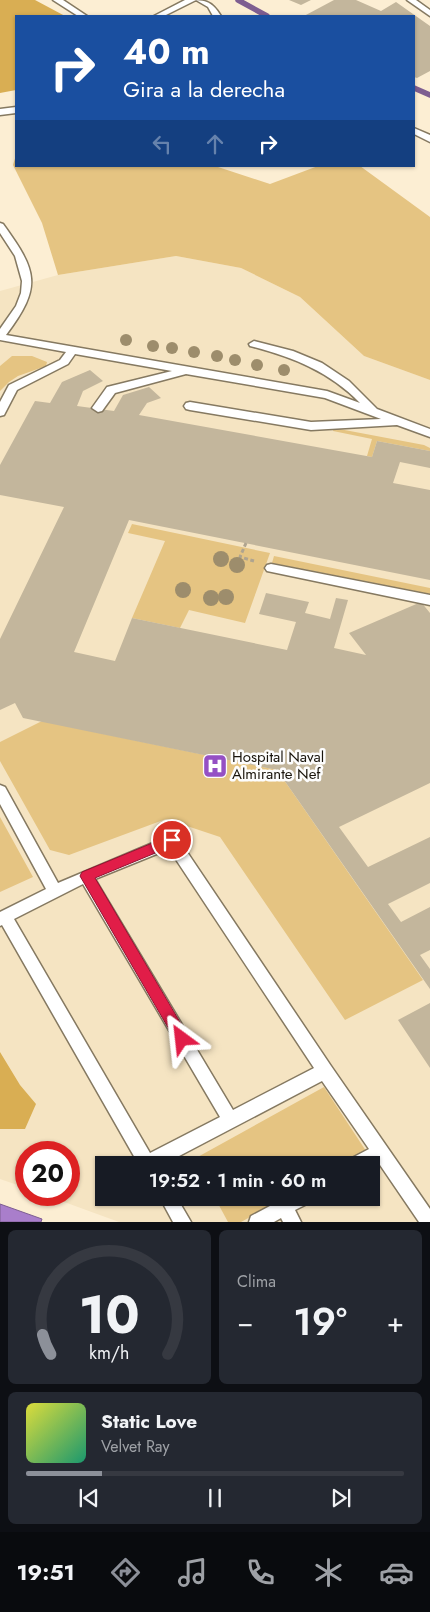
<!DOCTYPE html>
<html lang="es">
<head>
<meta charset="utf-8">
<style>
	body { margin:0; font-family:Jost,sans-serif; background:#242831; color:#f1f3f6; height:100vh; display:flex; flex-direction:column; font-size:19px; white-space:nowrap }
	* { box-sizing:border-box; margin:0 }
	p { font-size:16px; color:#9ea1a6 }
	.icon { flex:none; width:28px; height:28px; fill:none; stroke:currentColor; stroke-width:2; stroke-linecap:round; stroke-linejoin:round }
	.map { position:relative; height:1222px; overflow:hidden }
	.panel { display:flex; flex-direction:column; gap:8px; padding:8px; background:#0d0f14; flex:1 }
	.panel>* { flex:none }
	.guide { position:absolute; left:15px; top:15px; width:400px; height:152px; border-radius:0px; box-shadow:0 1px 4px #0004; background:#1a4fa0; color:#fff; overflow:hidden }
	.speed { position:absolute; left:15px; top:1141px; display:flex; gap:10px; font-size:25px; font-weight:700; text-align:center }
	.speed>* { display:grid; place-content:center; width:65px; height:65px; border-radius:50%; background:#171b24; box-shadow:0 1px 4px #0004; line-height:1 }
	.speed .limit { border:8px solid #d22; background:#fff; color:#111 }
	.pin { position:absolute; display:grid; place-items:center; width:42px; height:42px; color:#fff; margin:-21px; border:2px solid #fff; border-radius:50%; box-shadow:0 1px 5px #0007 }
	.me { position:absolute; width:55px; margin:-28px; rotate:330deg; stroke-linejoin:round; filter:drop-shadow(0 0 4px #0008) }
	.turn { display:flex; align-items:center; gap:18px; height:105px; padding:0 25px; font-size:22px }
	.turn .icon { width:65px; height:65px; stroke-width:2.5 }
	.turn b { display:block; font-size:35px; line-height:42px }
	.lanes { display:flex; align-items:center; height:48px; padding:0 25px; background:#0003; justify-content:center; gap:25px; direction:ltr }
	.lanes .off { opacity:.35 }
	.big { font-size:38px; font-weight:600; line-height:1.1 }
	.panel .widget { flex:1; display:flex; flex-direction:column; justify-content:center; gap:8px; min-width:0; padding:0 18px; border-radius:8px; background:#242831 }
	.panel .dial { align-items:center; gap:0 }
	.dial svg { height:130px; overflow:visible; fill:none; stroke:#363941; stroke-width:7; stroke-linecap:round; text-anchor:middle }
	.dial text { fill:#f1f3f6; stroke:none }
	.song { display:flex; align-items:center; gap:15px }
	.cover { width:60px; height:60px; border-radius:8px; background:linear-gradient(135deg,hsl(60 70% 55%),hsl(160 70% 35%)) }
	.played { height:5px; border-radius:2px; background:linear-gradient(90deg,#8c9099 20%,#363941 20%) }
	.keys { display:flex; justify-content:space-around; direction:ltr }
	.heat { display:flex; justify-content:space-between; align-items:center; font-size:28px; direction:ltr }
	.panel .tiles { flex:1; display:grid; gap:8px; grid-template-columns:1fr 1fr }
	.widget:last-child { grid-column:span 2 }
	.trip { position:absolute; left:95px; top:1156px; width:285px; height:50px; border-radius:0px; background:#171b24; box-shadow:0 1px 4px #0004; font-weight:600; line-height:50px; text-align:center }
	.tabs { display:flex; height:80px; justify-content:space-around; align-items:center; background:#090b0e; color:#9ea1a6 }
	.tabs .icon { width:35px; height:35px }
	.tabs .on { color:#8c9099 }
	.tabs b { font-size:22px; color:#f1f3f6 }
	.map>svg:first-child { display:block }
	.built { fill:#f5e4c2; fill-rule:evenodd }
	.green { fill:#e5c482 }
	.forest { fill:#d9ae53 }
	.water { fill:#a97ecb; stroke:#7e5e91 }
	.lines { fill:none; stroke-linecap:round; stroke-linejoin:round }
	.stream { stroke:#7e5e91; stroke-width:5.5 }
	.building { fill:#c3b69c }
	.service-casing { stroke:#857961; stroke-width:3 }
	.path { stroke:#afa48f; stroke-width:3; stroke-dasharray:4 2.5; stroke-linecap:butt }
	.service { fill:#fff; fill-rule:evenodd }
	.tree { fill:#9d8d6c }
	.route { fill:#e11d48; stroke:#92132f }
	.labels { text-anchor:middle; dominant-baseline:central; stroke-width:5; stroke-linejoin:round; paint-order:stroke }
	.poi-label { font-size:15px; fill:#19140b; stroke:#fdfdfd; text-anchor:start }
</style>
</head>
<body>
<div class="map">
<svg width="430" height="1222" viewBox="0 0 430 1222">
	<rect width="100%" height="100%" fill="#fceed3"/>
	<path class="built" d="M176,256L241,268L300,297L364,356L430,380V1222H119L45,1195H69V1152H26V1188L0,1179V291L58,275ZM104,1165H371V1198H104Z"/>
	<path class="green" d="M16,155V166H215L270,184L318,166H360L430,217V380L364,356L300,297L241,268L176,256L58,275L42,223L13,165Z
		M12,356H32L47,362L46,366L18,376L9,382L0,391V366Z
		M334,428L424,445L430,448V451L377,441L372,457L367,456L372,439L333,431Z
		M132,524L270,553L245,623L189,610L180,628L132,618L165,541L128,533Z
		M274,556L430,588V594L272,563Z
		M42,721L277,770L423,980L345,1020L220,837L166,819L69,855L50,850L0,761V742Z
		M0,817L33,877L0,892Z
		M324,1087L366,1151L341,1165H197L194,1159Z
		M215,1198H284L241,1222H228Z"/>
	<path class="forest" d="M0,0H35L65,16H16V90L0,93Z
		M0,1052L20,1085L36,1104L25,1129H0Z"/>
	<path class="water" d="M0,1204L42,1219L41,1222H0Z"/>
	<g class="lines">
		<path class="stream" d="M238,0L267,16
			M414,88L430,95"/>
	</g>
	<path class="building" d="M289,0H311L301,5Z
		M334,0H356L381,11L396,2L430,26V71L417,78L414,77V16H304Z
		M90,370L103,381L83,391L77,406L114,411L123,395L149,387L161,398L147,403L139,415L372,457L377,441L430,451V468L400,462L393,483L430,490V580L129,520L74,652L115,661L132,618L287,650L296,622L259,614L266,593L309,602L305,613L330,619L336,598L348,600L334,648L366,655L349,633L421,602L430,613V783L339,827L368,867L430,837V883L388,904L401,922L430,907V950L420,955L430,969V989L277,770L23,718L15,703L0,710V639L64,507L0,495V465L35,401L50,403L62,382Z
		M430,1003V1068L398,1020Z"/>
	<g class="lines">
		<defs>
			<path id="service" d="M53,0H63L87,16H78Z
				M185,0C205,0 211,0 221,16H213L208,7L196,0L164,16H154Z
				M407,0H416L430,10V16Z
				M16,107V113L0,115V109Z
				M414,128L430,135V142L414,134Z
				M0,223L3,224C37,271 43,286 6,335L327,391L360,403C329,371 292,357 250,346L249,344L254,341L293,351L322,363L349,381L377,409L430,429V437L397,425L311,430L190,410L186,409L184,406L186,403L190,402L311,422L381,419L325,398L186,374L115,393L102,411L98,412L92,408L107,387L172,371L75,354L68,364L17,390L4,415L0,416V402L9,385L60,360L66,352L0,340V329L16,306L21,293L22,281L15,256L0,233Z
				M271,564L430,595V605L267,571L265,568L267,565Z
				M0,785L5,787L58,883L167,837L172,835L177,837L331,1066L430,1209V1222H419L378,1162L371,1165H348L350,1159L369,1149L322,1081L162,1165H139L2,925L0,926V912L46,889L0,804ZM169,849L314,1068L233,1110L95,879ZM83,884L220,1117L150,1153L14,919Z
				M160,1198H177L191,1222H173Z
				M285,1198H309L307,1204L295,1210L301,1222H283L281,1218L274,1222H249L251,1216Z"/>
		</defs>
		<use href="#service" class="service-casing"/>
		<path class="path" d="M246,543L240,557L254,561"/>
		<use href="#service" class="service"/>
	</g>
	<g class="tree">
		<circle cx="126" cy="340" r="6"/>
		<circle cx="153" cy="346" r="6"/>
		<circle cx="172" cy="348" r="6"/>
		<circle cx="194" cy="352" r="6"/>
		<circle cx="217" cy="356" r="6"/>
		<circle cx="235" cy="360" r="6"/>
		<circle cx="257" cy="365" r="6"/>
		<circle cx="284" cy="370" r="6"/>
		<circle cx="221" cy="559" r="8"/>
		<circle cx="237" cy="565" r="8"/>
		<circle cx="183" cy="590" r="8"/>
		<circle cx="226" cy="597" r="8"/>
		<circle cx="211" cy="598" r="8"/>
	</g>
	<path class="route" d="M172,835L177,837L179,840L177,844L95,878L187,1034L189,1039L187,1043L182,1045L177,1043L80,876L82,872Z"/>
	<defs>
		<symbol id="hospital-square" viewBox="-11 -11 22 22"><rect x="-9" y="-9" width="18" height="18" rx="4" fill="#9550c4" stroke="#fdfdfd"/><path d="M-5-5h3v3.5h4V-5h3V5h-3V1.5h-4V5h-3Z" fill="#fff"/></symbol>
	</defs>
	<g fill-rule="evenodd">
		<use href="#hospital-square" x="201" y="752" width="28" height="28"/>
	</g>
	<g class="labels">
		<g class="poi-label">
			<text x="232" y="757">Hospital Naval<tspan x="232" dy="17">Almirante Nef</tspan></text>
		</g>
	</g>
</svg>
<div class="speed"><div class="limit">20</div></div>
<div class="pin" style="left:172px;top:840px;background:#d93025"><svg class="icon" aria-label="arrive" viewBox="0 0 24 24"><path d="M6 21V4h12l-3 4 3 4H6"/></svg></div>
<svg class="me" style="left:182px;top:1039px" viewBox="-20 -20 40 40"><path d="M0-17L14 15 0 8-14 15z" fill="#e11d48" stroke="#fff" stroke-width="4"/></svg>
<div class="trip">19:52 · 1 min · 60 m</div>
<div class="guide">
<div class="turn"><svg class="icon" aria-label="right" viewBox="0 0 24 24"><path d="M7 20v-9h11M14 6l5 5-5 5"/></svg><div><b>40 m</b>Gira a la derecha</div></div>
<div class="lanes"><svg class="icon off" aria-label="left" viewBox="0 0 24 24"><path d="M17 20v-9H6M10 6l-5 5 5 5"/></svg><svg class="icon off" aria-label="ahead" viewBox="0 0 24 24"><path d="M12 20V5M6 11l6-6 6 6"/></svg><svg class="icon" aria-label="right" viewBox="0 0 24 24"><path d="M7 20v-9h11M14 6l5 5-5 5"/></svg></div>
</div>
</div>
<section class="panel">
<div class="tiles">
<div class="widget dial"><svg viewBox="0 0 100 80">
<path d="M14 69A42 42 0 1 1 86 69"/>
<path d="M14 69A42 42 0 0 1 9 57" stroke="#8c9099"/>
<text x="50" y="56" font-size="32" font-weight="700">10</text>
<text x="50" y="72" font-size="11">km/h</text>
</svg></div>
<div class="widget"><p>Clima</p>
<div class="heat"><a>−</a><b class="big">19°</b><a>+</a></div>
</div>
<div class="widget">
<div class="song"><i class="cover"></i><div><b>Static Love</b><p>Velvet Ray</p></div></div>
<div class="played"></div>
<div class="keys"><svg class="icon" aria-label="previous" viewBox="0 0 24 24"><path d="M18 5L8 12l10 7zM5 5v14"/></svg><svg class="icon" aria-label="pause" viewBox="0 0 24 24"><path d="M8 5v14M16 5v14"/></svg><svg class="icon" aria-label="next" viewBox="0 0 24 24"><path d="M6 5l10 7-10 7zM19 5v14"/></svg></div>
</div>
</div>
</section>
<nav class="tabs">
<b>19:51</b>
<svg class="icon on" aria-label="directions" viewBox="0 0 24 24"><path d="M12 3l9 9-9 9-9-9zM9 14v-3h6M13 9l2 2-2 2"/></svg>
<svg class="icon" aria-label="music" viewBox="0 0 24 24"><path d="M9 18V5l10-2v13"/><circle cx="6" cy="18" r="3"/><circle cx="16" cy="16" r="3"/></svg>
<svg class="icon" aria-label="phone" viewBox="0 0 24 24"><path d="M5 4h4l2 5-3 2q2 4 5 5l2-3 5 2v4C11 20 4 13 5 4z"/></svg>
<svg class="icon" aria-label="climate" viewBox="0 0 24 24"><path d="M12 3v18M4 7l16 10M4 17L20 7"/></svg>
<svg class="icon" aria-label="car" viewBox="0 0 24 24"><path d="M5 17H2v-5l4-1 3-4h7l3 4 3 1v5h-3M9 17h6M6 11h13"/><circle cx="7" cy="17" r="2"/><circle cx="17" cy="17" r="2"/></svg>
</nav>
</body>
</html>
